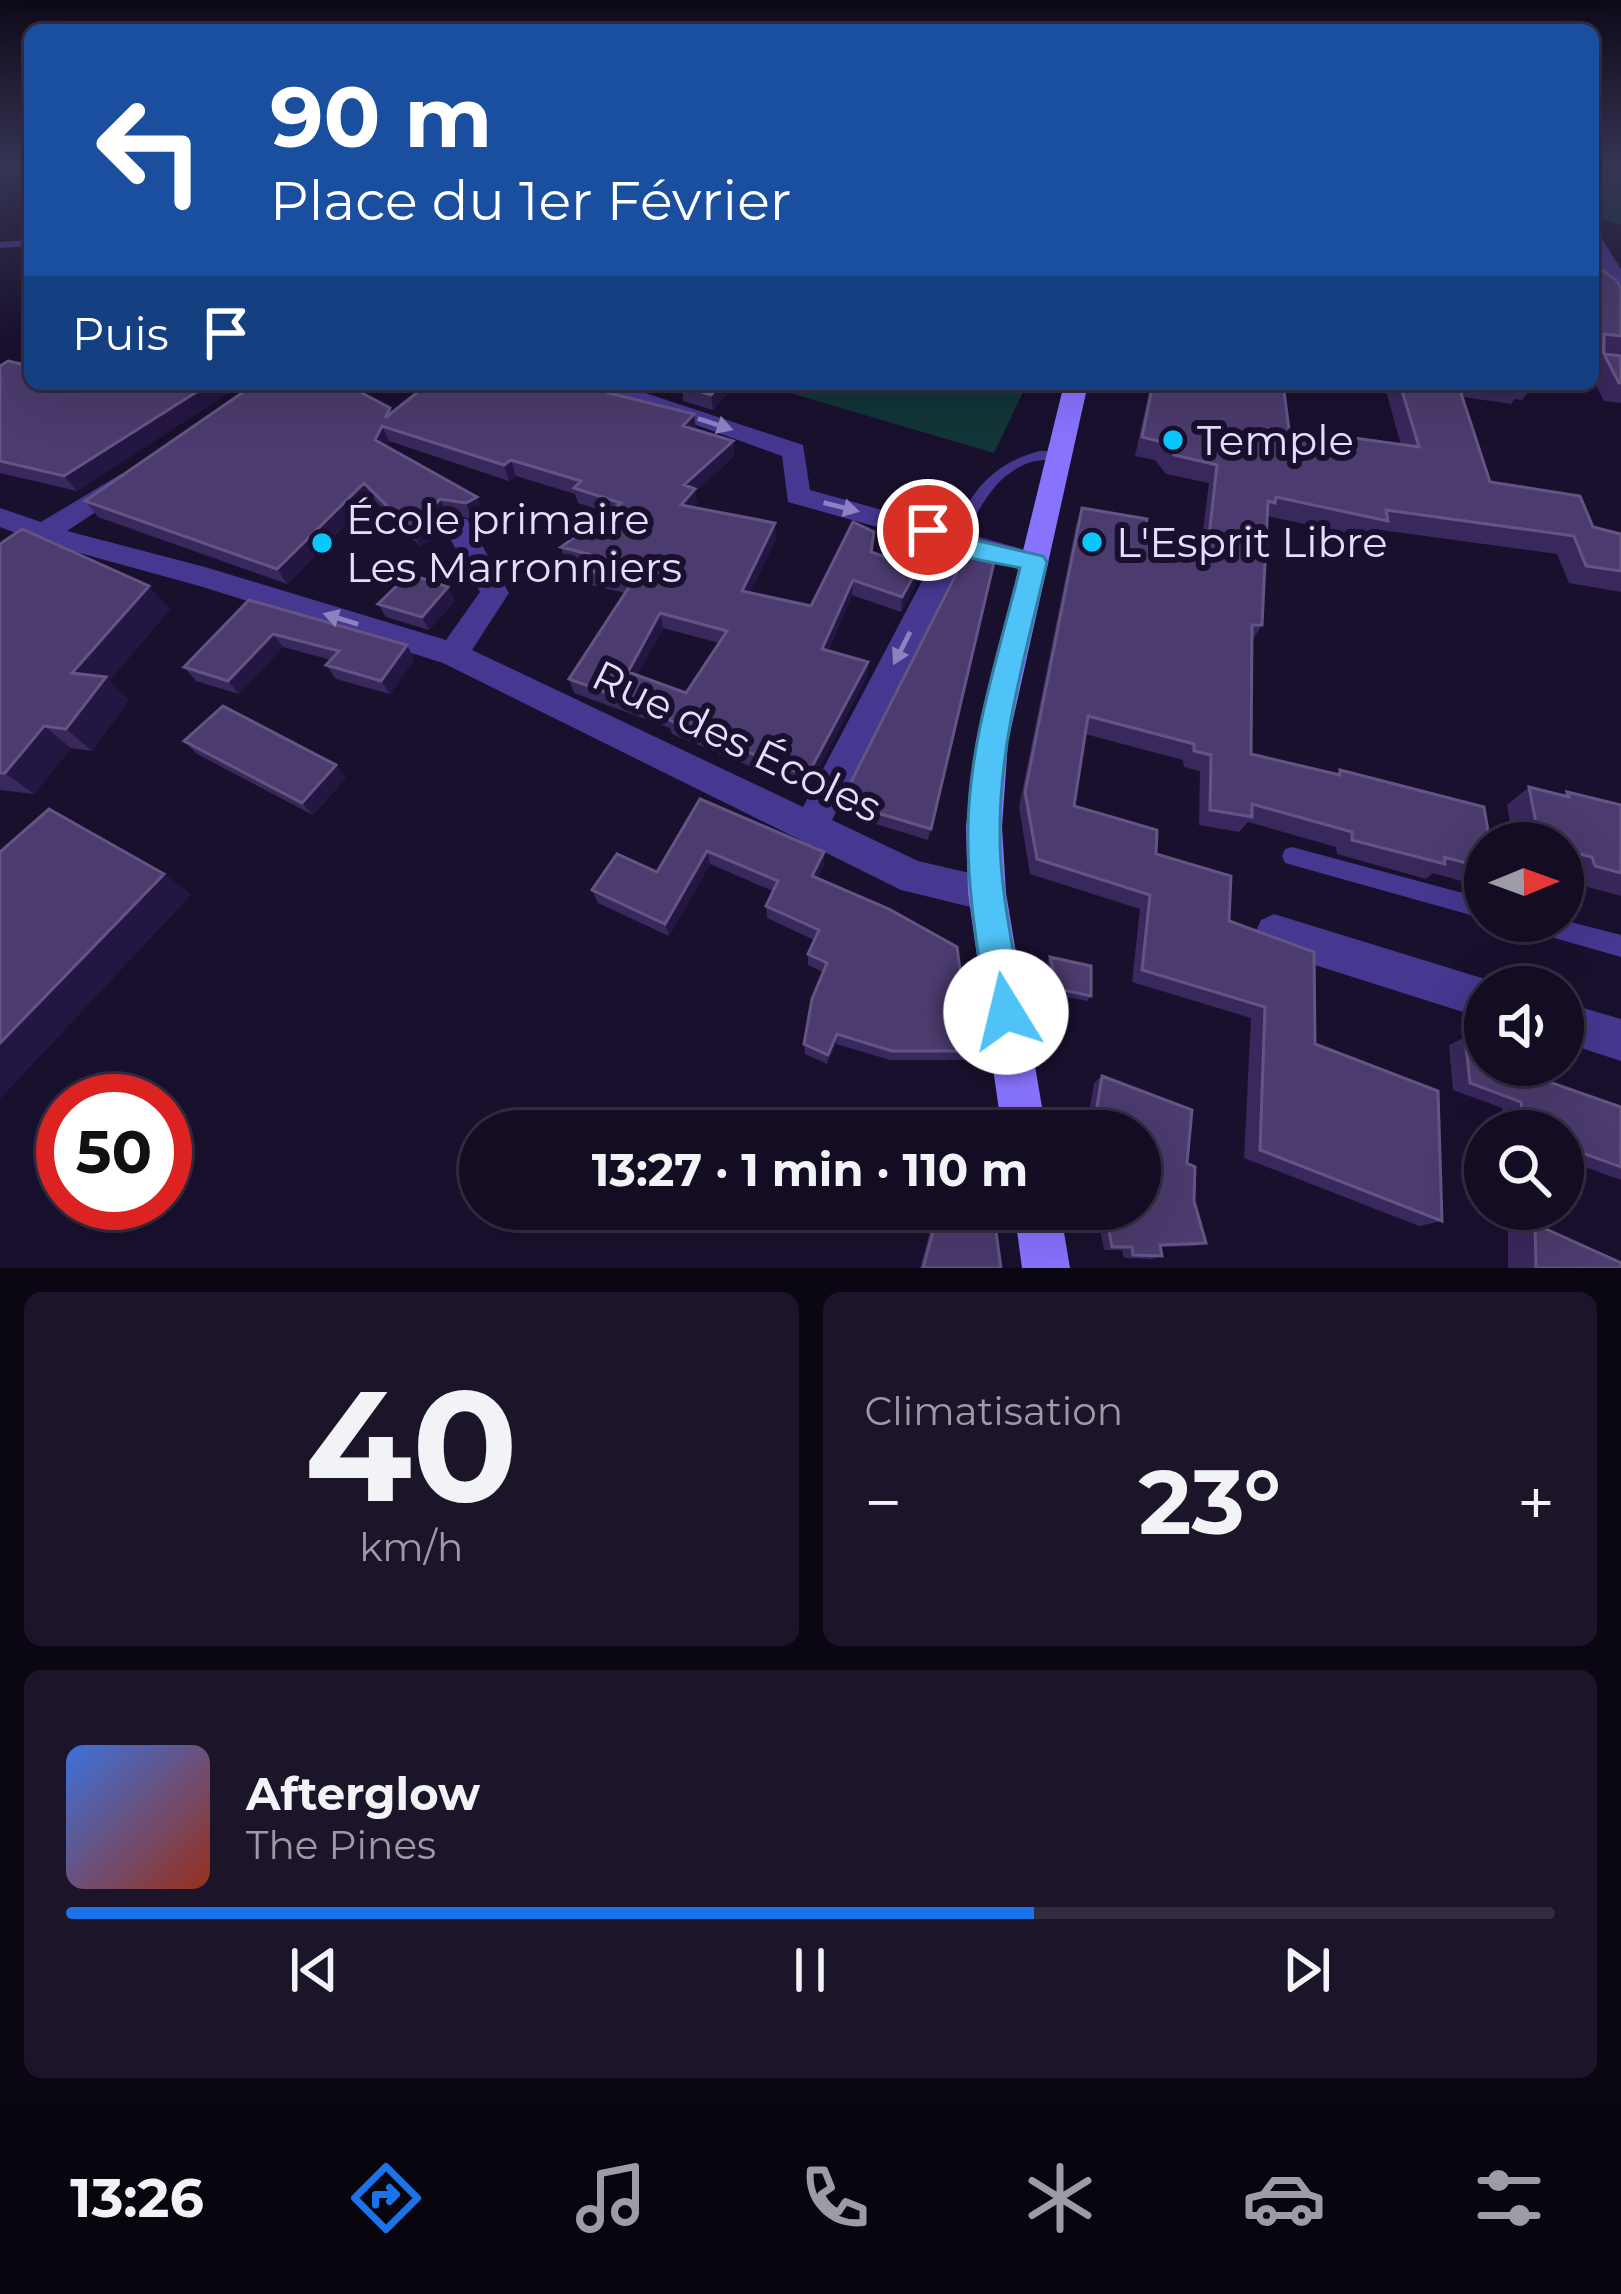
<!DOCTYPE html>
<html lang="fr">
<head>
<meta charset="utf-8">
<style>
	body { margin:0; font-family:Montserrat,sans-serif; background:#1c152a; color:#f1f3f6; height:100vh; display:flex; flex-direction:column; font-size:45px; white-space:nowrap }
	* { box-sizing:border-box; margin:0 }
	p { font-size:39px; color:#9d9ba5 }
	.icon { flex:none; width:66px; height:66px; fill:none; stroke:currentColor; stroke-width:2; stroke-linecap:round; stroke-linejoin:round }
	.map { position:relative; height:1268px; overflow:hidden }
	.drawer { display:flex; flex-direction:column; gap:24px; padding:24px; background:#0a0713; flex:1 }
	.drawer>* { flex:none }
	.hud { position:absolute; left:24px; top:24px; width:1575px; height:366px; border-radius:18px; box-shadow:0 12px 48px #0002,0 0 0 3px #322c40; background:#1a4fa0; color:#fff; overflow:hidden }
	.needle { width:78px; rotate:89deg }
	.tools { position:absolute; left:1464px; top:822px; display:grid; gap:24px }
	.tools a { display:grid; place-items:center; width:120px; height:120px; border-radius:50%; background:#130c22; box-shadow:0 12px 48px #0002,0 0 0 3px #322c40; font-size:60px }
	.speed { position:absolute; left:36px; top:1074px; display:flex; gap:24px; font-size:60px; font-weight:700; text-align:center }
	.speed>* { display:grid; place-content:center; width:156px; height:156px; border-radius:50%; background:#130c22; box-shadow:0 12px 48px #0002,0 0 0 3px #322c40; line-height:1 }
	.speed .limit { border:18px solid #d22; background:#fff; color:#111 }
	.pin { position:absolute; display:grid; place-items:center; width:102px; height:102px; color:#fff; margin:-51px; border:6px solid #fff; border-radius:50%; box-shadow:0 3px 12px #0007 }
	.me { position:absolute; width:132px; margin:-66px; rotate:351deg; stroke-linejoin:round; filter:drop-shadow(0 0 9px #0008) }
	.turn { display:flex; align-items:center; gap:42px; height:252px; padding:0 48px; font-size:54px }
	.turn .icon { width:156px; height:156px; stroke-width:2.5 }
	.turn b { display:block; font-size:84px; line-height:102px }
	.then { display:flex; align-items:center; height:114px; padding:0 48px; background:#0003; gap:24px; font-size:45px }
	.big { font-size:90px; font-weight:700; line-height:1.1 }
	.drawer .tile { flex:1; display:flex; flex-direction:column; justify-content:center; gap:18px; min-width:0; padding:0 42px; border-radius:18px; background:#1c152a }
	.drawer .dial { align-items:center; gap:0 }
	.dial b { font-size:156px; line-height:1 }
	.song { display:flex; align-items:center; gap:36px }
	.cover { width:144px; height:144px; border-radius:18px; background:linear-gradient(135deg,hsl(220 70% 55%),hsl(10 70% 35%)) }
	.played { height:12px; border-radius:6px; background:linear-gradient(90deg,#1a73e8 65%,#322c40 65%) }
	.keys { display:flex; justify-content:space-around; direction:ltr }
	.heat { display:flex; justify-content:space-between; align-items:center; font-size:66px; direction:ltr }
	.drawer .tiles { flex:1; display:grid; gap:24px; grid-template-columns:1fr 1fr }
	.tile:last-child { grid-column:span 2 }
	.trip { position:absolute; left:459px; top:1110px; width:702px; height:120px; border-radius:60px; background:#130c22; box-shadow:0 12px 48px #0002,0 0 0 3px #322c40; font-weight:700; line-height:120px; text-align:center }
	.tabs { display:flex; height:192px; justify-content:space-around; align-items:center; background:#08050e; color:#9d9ba5 }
	.tabs .icon { width:84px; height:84px }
	.tabs .selected { color:#1a73e8 }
	.tabs b { font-size:54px; color:#f1f3f6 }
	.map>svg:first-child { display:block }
	.green { fill:#123538 }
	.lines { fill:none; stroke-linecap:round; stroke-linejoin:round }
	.service { fill:#463790; fill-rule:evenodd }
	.minor { fill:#463790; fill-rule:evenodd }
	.secondary { fill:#8873ff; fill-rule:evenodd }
	.wall { fill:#39285c; fill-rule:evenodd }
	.shaded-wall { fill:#241642 }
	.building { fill:#4b3b6e; stroke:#645484; stroke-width:3; fill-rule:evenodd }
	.oneway { fill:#8e81c2 }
	.route { fill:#4fc3f7; stroke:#337fa1; stroke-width:3 }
	.poi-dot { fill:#08c7ff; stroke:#19102e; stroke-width:4.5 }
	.labels { text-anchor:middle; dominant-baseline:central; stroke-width:12; stroke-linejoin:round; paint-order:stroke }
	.poi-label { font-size:42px; fill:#e5dcff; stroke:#19102e; text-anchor:start }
	.street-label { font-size:42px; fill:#e5dcff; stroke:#19102e }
</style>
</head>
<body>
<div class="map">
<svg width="1621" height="1268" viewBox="0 0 1621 1268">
	<rect width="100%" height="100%" fill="#19102e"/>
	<path class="green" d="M1593,166H1621V224L1593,218Z
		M797,384H1027L994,453L790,393Z"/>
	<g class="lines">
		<path class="service" d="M30,240V246L0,248V242Z
			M1040,451H1059L1066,456C1054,462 1041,458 1028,463C991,477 976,515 960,548H950L947,544C968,497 988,464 1040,451Z
			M1292,847L1485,899V919L1292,865L1285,863L1282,856L1285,849Z
			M1563,920L1621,935V957L1530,931L1523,928L1520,921Z"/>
		<path class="minor" d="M1593,234L1600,236L1621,269V291L1614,289L1593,256Z
			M583,384H618L803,445L810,490L1044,555L1048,562L1034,572L965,552L832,820L918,861L1000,880L1006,893L1000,906L987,911L901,890L443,663L203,587L47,544L0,571V548L21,535L0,527V508L41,522L121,474L134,483L130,489L67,531L205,567L446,640L480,592L443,526L447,519H467L509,593L472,650L803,807L941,545L788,502L782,456Z
			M1274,914L1485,979L1500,987H1485V1019L1274,952L1261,946L1255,933L1261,920Z
			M1563,1002L1621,1019V1061L1563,1042Z"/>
		<path class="secondary" d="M1064,384H1088L1008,742L1002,827L1006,893L1046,1131H1002L968,893L966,827L976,742Z
			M1014,1209H1060L1070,1268H1022Z"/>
	</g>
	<path class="wall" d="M1593,263L1621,288V356L1603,353L1593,366Z
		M1604,354L1621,356V403L1604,401L1593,379V368Z
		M0,366L30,384H242L77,491L0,473Z
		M682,384H749L745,388L735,385L713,410L683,401Z
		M1134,384H1283L1289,429L1401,445L1384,384H1534L1522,400L1515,399L1511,404L1463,397L1490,482L1593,527L1621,534V592L1569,583L1557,554L1381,530L1375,539L1267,516L1262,625L1252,641L1251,754L1336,774L1340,770L1485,843V878L1475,885L1433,873L1426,879L1337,854L1336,847L1248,822L1239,832L1199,825L1200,771L1184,767L1183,760L1085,734L1074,806L1156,854L1229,921L1442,1221L1419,1226L1244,1158L1251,1018L1132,982L1140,909L1030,874L1019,807L1076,526L1082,508L1143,543L1200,553L1209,483L1166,474L1155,460L1135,456L1150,387Z
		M614,386L616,394L694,414L696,429L733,441L734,456L695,492L697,504L694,507L776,539L750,593L811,606L872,552L918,568L916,583L901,612L852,595L828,651L868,662L867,676L807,790L672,734L670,728L574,693L569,679L625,593L582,583L578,568L580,566L565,562L561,547L608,513L578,503L575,494L516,476L509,481L389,441L386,446L477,497L483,513L472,519L447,514L439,524L442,534L420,546L372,498L287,584L98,517L85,501L390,408L392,413ZM663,628L719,643L686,693L637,675Z
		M0,544L170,609L109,681L129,700L92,751L71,748L34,794L0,790Z
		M994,562L928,840L840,813L841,802Z
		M448,587L455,601L429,630L386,617L378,604Z
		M249,600L414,659L390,694L336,679L326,665L331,660L283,647L239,694L196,681L184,667Z
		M184,741L346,778L313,815L197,754Z
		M1529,787L1562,796L1567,792L1621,805V896L1569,882L1567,873L1563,872V843H1513L1507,805Z
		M700,799L824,865L817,879L971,1051L967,1060H890L836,1044L827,1064L805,1054L804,1044L823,972L808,965V954L814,940L767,918L766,906L773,891L710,864L669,936L598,903L592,890L657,872Z
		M1050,957L1091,996L1087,1001L1054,994L1047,962Z
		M1465,1037L1521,1072L1621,1107V1180L1563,1159V1131H1504L1502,1108L1453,1090L1449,1045Z
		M1102,1076L1187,1163L1194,1201L1206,1243L1194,1246L1160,1247L1162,1256L1152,1259L1124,1258L1122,1250H1104L1096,1209H1140V1131H1086L1094,1083Z
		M936,1209H993L1001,1268H920Z
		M1535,1224L1621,1268H1508V1229Z"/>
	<path class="shaded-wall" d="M209,384H242L77,491L64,476Z
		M721,384L735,385L713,410L711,395Z
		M694,414L696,430L683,426Z
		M382,426L389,441L382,455L375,440Z
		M733,441L734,456L695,492L697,504L683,520L681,505L684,485Z
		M511,460L516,476L509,481L504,465Z
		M364,483L372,498L287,584L277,569Z
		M477,497L483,513L472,519L466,503Z
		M440,499L447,514L439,524L442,534L420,546L412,531Z
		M775,523L776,539L744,606L742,591Z
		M918,568L916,583L901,612L902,597Z
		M853,580L852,595L822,664V649Z
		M149,586L170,609L109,681L129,700L92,751L66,729L72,673Z
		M448,587L455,601L429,630L422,617Z
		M660,613L663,628L631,686L628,672Z
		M273,634L283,647L239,694L228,681Z
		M407,645L414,659L390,694L381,681Z
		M868,662L867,676L807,790V776Z
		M44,726L71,748L34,794L5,773Z
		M336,765L346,778L313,815L302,803Z
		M707,851L710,864L669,936L665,924Z
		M824,852V865L812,889V876Z
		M164,874L192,894L0,1099V1043Z
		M837,1034L836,1044L827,1064L828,1055Z"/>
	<path class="building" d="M1593,263L1616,280L1621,288V336L1604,334V353L1593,332Z
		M1604,354L1621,356V383H1619Z
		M8,361L30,366V384H209L64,476L0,461V366Z
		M255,384H345L390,408L385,418L428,384H609L614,386L609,393L694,414L683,426L733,441L684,485L695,489L681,505L775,523L742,591L811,606L853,522L874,532L871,552L918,568L902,597L853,580L822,649L868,662L807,776L669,720L671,716L569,679L633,581L578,568L588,554L561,547L621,503L574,488L581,481L511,460L504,465L382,426L375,440L477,497L466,503L440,499L432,508L436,519L412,531L364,483L277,569L85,501ZM660,613L727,631L686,693L628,672Z
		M682,384H721L711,395L681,385Z
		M1153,384H1283L1289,429L1419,447L1400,384H1458L1490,482L1580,496L1593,527L1621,534V571L1586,566L1574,536L1386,510L1388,521L1276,497L1275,503L1268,501L1262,625H1252L1251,754L1340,775V770L1484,807L1490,843H1485V868L1444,857L1445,864L1352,840V832L1252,804V817L1210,810L1211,755L1194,751V744L1088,716L1074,806L1157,830L1156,854L1231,876L1229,921L1314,952L1315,1044L1438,1091L1442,1221L1260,1150L1265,1007L1142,970L1150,895L1037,859L1025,792L1082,508L1147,519L1143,543L1207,554L1217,465L1174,455L1162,442L1142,437Z
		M22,529L149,586L72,673L106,677L66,729L44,726L5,773H0V544Z
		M966,554L994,562L931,829L841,802Z
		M409,574L448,587L422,617L378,604Z
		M249,600L407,645L381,681L326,665L339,651L273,634L228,681L184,667Z
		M223,706L336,765L302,803L184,741Z
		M1529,787L1569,797L1567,792L1621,805V873L1595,866L1592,857L1563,850V843H1540Z
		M700,799L824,852L812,876L889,909L957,947L971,1051H892L837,1034L828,1055L804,1044L812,999L827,963L808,954L819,930L766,906L778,881L707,851L665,924L592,890L617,854L657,872Z
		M49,809L164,874L0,1043V852Z
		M1050,957L1091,966V996L1058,989Z
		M1465,1037L1485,1043V1065H1520L1521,1072L1621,1107V1167L1563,1146V1131H1524L1521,1102L1470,1083Z
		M1102,1076L1192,1110L1187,1163L1195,1167L1194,1201L1206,1243L1160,1245L1162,1256L1133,1255L1132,1247H1112L1105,1209H1140V1131H1093Z
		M939,1209H993L1001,1268H923Z
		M1535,1224L1621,1263V1268H1536Z"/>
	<defs><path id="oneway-solid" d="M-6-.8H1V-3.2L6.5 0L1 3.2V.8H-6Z" transform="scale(3)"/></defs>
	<g class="oneway">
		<use href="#oneway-solid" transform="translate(715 424) rotate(18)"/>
		<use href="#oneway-solid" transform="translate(841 507) rotate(14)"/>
		<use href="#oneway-solid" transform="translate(341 619) rotate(-163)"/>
		<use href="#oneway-solid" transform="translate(902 648) rotate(117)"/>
	</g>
	<linearGradient id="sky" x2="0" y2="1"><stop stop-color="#0e0919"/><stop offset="0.48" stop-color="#383757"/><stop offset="1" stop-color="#383757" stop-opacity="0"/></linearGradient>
	<rect width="1621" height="344" fill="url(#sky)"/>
	<path class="route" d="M928,521L962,537L1043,556L1047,562C1027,649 1000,738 1000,828C999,890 1014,951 1024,1012L1019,1025L1006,1031L993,1025L987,1012C978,952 967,891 968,829C969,741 999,653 1020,568C986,560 938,557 916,530L919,524Z"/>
	<g class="poi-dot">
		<circle cx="1173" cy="440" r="12"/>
		<circle cx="1092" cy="542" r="12"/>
		<circle cx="322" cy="543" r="12"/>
	</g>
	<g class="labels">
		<g class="poi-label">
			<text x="1197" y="440">Temple</text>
			<text x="346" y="519">École primaire<tspan x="346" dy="48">Les Marronniers</tspan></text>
			<text x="1116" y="542">L'Esprit Libre</text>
		</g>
		<g class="street-label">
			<text transform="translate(737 741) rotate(26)">Rue des Écoles</text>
		</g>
	</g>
</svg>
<div class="tools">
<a><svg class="needle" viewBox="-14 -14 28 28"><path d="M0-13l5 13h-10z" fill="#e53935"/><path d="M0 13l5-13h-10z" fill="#9d9ba5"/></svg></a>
<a><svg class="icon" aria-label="sound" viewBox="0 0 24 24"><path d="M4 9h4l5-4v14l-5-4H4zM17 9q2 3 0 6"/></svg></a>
<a><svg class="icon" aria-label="search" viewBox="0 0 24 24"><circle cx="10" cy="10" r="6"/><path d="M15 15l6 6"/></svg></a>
</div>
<div class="speed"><div class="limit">50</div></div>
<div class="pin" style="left:928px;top:530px;background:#d93025"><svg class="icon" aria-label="arrive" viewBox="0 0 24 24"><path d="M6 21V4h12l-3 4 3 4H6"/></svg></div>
<svg class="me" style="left:1006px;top:1012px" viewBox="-20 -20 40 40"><circle r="19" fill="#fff"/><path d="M0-13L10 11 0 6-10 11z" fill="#4fc3f7"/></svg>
<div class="trip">13:27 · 1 min · 110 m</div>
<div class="hud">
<div class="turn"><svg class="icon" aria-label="left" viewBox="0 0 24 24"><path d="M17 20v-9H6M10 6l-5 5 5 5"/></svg><div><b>90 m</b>Place du 1er Février</div></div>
<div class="then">Puis<svg class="icon" aria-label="arrive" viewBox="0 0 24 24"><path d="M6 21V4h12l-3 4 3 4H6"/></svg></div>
</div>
</div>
<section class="drawer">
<div class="tiles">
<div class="tile dial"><b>40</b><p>km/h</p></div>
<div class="tile"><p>Climatisation</p>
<div class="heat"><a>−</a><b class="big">23°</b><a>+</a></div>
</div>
<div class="tile">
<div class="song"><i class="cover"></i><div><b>Afterglow</b><p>The Pines</p></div></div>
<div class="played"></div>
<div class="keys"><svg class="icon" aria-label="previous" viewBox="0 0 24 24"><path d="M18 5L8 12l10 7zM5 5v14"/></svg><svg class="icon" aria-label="pause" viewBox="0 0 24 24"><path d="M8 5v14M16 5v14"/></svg><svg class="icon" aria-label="next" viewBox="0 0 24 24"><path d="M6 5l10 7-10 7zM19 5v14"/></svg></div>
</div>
</div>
</section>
<nav class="tabs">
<b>13:26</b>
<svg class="icon selected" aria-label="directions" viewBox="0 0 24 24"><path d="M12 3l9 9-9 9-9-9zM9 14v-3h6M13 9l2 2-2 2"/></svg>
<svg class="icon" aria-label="music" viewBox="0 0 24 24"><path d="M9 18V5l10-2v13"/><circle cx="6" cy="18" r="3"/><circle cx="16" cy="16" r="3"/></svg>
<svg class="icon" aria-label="phone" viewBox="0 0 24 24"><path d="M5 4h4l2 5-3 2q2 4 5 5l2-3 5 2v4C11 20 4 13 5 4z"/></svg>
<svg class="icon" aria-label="climate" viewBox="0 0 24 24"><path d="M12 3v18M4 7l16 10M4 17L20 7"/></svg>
<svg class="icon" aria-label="car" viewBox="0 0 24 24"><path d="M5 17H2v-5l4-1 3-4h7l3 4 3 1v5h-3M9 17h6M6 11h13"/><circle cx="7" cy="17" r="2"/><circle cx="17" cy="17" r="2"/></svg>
<svg class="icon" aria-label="filters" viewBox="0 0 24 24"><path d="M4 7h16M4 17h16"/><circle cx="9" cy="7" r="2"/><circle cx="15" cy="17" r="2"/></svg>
</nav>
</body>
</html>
